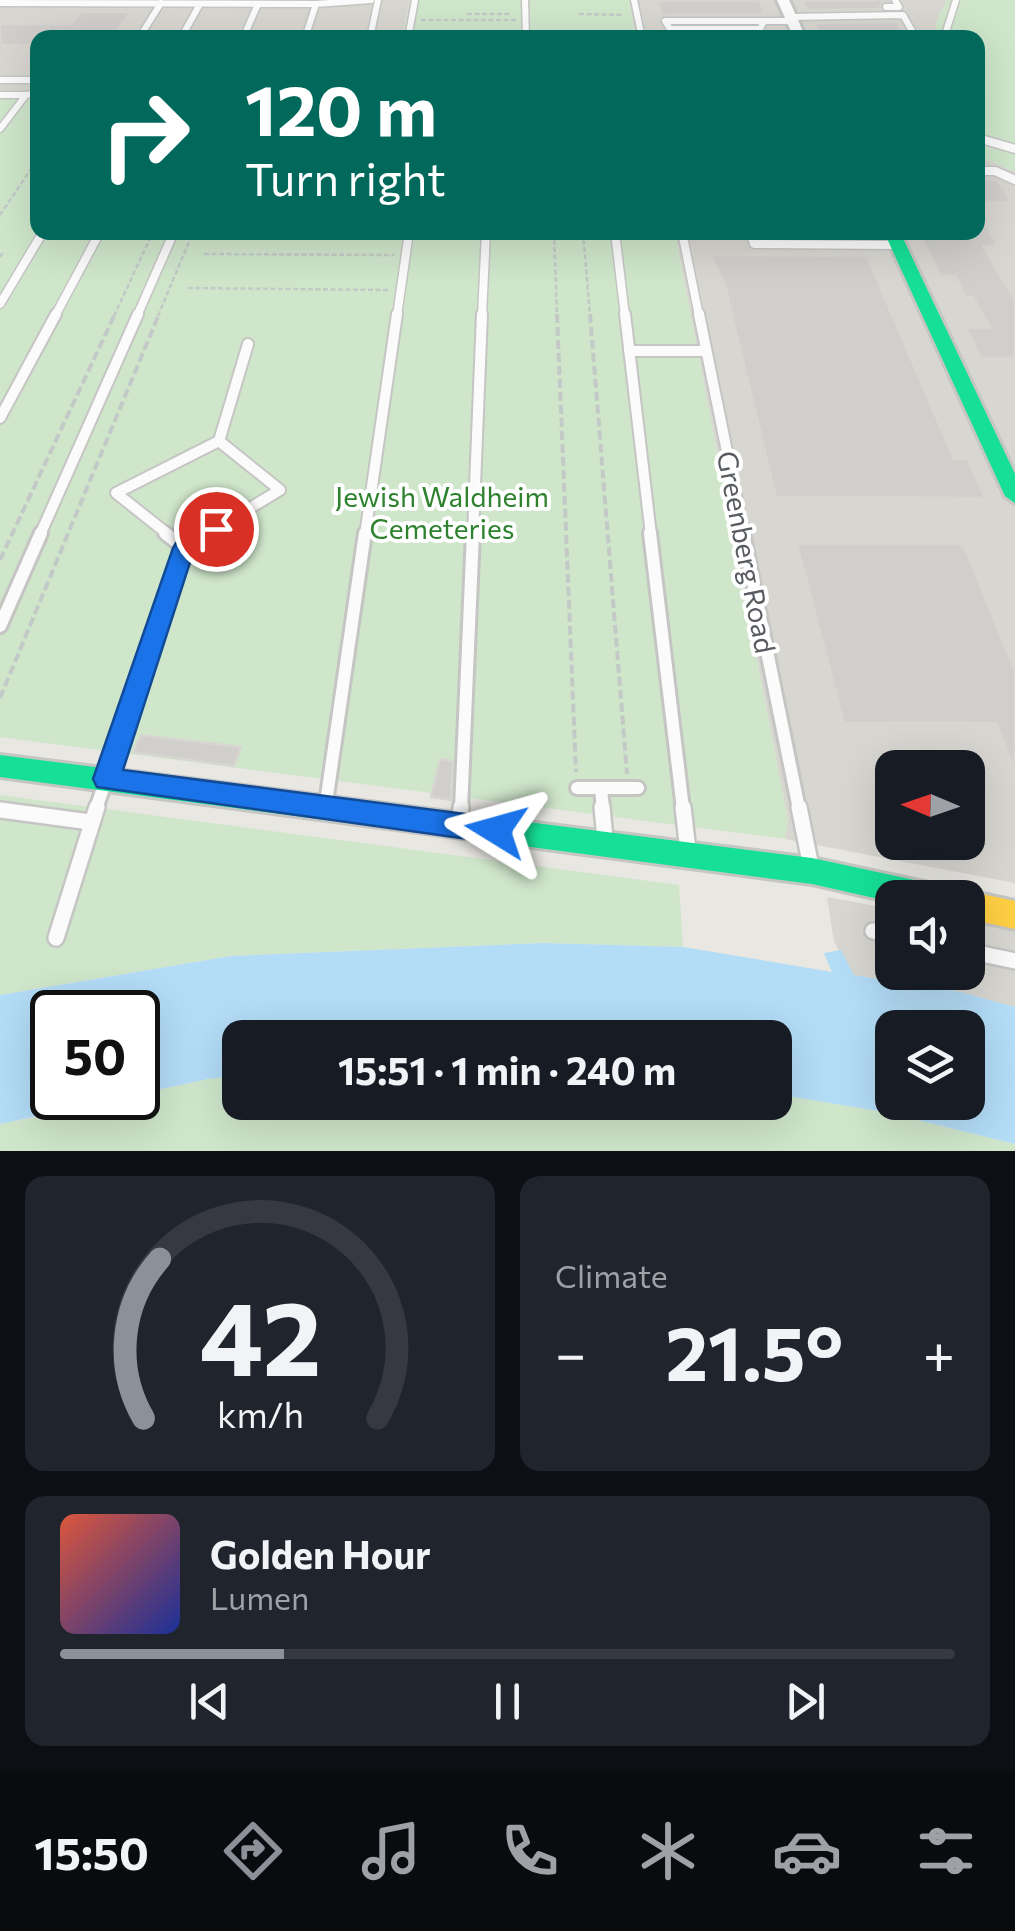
<!DOCTYPE html>
<html lang="en">
<head>
<meta charset="utf-8">
<style>
	body { margin:0; font-family:Commissioner,sans-serif; background:#20242c; color:#f1f3f6; height:100vh; display:flex; flex-direction:column; font-size:38px; white-space:nowrap }
	* { box-sizing:border-box; margin:0 }
	p { font-size:32px; color:#9ea1a6 }
	.icon { flex:none; width:55px; height:55px; fill:none; stroke:currentColor; stroke-width:2; stroke-linecap:round; stroke-linejoin:round }
	.map { position:relative; height:1151px; overflow:hidden }
	.side { display:flex; flex-direction:column; gap:25px; padding:25px; background:#0d0f14; flex:1 }
	.side>* { flex:none }
	.top-card { position:absolute; left:30px; top:30px; width:955px; height:210px; border-radius:20px; box-shadow:0 10px 40px #0002; background:#00695c; color:#fff; overflow:hidden }
	.needle { width:65px; rotate:272deg }
	.tools { position:absolute; left:875px; top:750px; display:grid; gap:20px }
	.tools a { display:grid; place-items:center; width:110px; height:110px; border-radius:20px; background:#171b24; box-shadow:0 10px 40px #0002; font-size:50px }
	.speed { position:absolute; left:30px; top:990px; display:flex; gap:20px; font-size:50px; font-weight:700; text-align:center }
	.speed>* { display:grid; place-content:center; width:130px; height:130px; border-radius:50%; background:#171b24; box-shadow:0 10px 40px #0002; line-height:1 }
	.speed .limit { border:5px solid #111; border-radius:15px; background:#fff; color:#111 }
	.pin { position:absolute; display:grid; place-items:center; width:85px; height:85px; color:#fff; margin:-42px; border:5px solid #fff; border-radius:50%; box-shadow:0 2px 10px #0007 }
	.me { position:absolute; width:110px; margin:-55px; rotate:278deg; stroke-linejoin:round; filter:drop-shadow(0 0 8px #0008) }
	.turn { display:flex; align-items:center; gap:35px; height:210px; padding:0 50px; font-size:45px }
	.turn .icon { width:130px; height:130px; stroke-width:2.5 }
	.turn b { display:block; font-size:70px; line-height:85px }
	.big { font-size:75px; font-weight:700; line-height:1.1 }
	.side .card { flex:1; display:flex; flex-direction:column; justify-content:center; gap:15px; min-width:0; padding:0 35px; border-radius:20px; background:#20242c }
	.side .dial { align-items:center; gap:0 }
	.dial svg { height:260px; overflow:visible; fill:none; stroke:#363941; stroke-width:7; stroke-linecap:round; text-anchor:middle }
	.dial text { fill:#f1f3f6; stroke:none }
	.song { display:flex; align-items:center; gap:30px }
	.cover { width:120px; height:120px; border-radius:15px; background:linear-gradient(135deg,hsl(10 70% 55%),hsl(230 70% 35%)) }
	.played { height:10px; border-radius:5px; background:linear-gradient(90deg,#8c9099 25%,#363941 25%) }
	.keys { display:flex; justify-content:space-around; direction:ltr }
	.heat { display:flex; justify-content:space-between; align-items:center; font-size:55px; direction:ltr }
	.side .tiles { flex:1; display:grid; gap:25px; grid-template-columns:1fr 1fr }
	.card:last-child { grid-column:span 2 }
	.trip { position:absolute; left:222px; top:1020px; width:570px; height:100px; border-radius:20px; background:#171b24; box-shadow:0 10px 40px #0002; font-weight:700; line-height:100px; text-align:center }
	.dock { display:flex; height:160px; justify-content:space-around; align-items:center; background:#090b0e; color:#9ea1a6 }
	.dock .icon { width:70px; height:70px }
	.dock .current { color:#8c9099 }
	.dock b { font-size:45px; color:#f1f3f6 }
	.map>svg:first-child { display:block }
	.industrial { fill:#d8d6d1; fill-rule:evenodd }
	.green { fill:#cfe6cb }
	.water { fill:#b3dcf6; fill-rule:evenodd }
	.building { fill:#d0cfcc; stroke:#d8d6d1; stroke-width:2.5 }
	.lines { fill:none; stroke-linecap:round; stroke-linejoin:round }
	.lane-far4-casing { stroke:#c5c5c3; stroke-width:9 }
	.lane-far3-casing { stroke:#c5c5c3; stroke-width:11 }
	.lane-far2-casing { stroke:#c5c5c3; stroke-width:14 }
	.lane-far1-casing { stroke:#c5c5c3; stroke-width:18 }
	.lane-casing { stroke:#c5c5c3; stroke-width:20 }
	.street-casing { stroke:#c5c5c3; stroke-width:6 }
	.fast-casing { stroke:#c5c5c4; stroke-width:6 }
	.slow-casing { stroke:#c5c5c4; stroke-width:6 }
	.path-far1 { stroke:#c3c9c6; stroke-width:2.5; stroke-dasharray:5 2.5; stroke-linecap:butt }
	.path { stroke:#c3c9c6; stroke-width:4; stroke-dasharray:9 4; stroke-linecap:butt }
	.lane-far4 { stroke:#fcfbfb; stroke-width:6 }
	.lane-far3 { stroke:#fcfbfb; stroke-width:8 }
	.lane-far2 { stroke:#fcfbfb; stroke-width:10 }
	.lane-far1 { stroke:#fcfbfb; stroke-width:12 }
	.lane { stroke:#fcfbfb; stroke-width:15 }
	.street { fill:#fcfbfb; fill-rule:evenodd }
	.fast { fill:#16e098; fill-rule:evenodd }
	.slow { fill:#ffcf43; fill-rule:evenodd }
	.route { fill:#1a73e8; stroke:#114b97; stroke-width:2.5 }
	.labels { text-anchor:middle; dominant-baseline:central; stroke-width:8; stroke-linejoin:round; paint-order:stroke }
	.park-label { font-size:28px; fill:#2e822e; stroke:#fff }
	.street-label { font-size:28px; fill:#585c61; stroke:#fff }
</style>
</head>
<body>
<div class="map">
<svg width="1015" height="1151" viewBox="0 0 1015 1151">
	<rect width="100%" height="100%" fill="#e8e7e2"/>
	<path class="industrial" d="M0,0H410L402,37L38,38L37,90H0Z
		M629,0H947L937,20L934,38L636,37Z
		M978,156L1015,172V883L785,839L788,821L675,233L978,232ZM892,768H968V842H892Z
		M827,897L892,909V972H968V922L1015,932V1007L961,992L854,975L834,942Z"/>
	<path class="green" d="M410,0H629L636,37L402,38Z
		M947,0H1015V172L978,156V38H935L937,20Z
		M0,90H37L38,232L675,233L788,821L785,839L0,737Z
		M0,795L679,885L683,947L543,943L231,956L0,995Z
		M240,1076V1102H775V1094L885,1112L1015,1144V1151H0V1124L138,1098V1094L208,1079Z"/>
	<path class="water" d="M543,943L683,947L832,972L824,953L841,950L854,975L961,992L1015,1007V1144L885,1112L775,1094V1038H240V1076L208,1079L138,1094V1012H52V1098H123L0,1124V995L231,956ZM892,1028H968V1102H892Z"/>
	<path class="building" d="M657,0H759L765,14L661,15Z
		M802,0H883V1L879,9L807,10Z
		M81,12H130L113,38H38V45H0V24H71Z
		M897,22L907,38H821L814,23Z
		M978,178L997,180L1011,202H978Z
		M978,212L998,246H983L1015,300V358H981L966,328H990L973,297H966L955,276H941L922,239H927L924,232H978Z
		M710,255L867,256L954,459H968L985,498L776,497L724,282Z
		M797,544H963L1015,671V770L996,723H844Z
		M141,735L241,747L234,766L133,752Z
		M440,759L453,761L451,800L431,797Z"/>
	<g class="lines">
		<defs>
			<path id="lane-far4" d="M525,0L526,38
				M634,0L642,38
				M0,3L316,4L371,0
				M886,7H899L895,0
				M791,17L903,15L916,38
				M665,21H764L760,29H670Z
				M764,21H792
				M139,38L161,3
				M181,38L200,4
				M243,38L258,4
				M305,38L316,4
				M370,38L378,0
				M408,38L415,0
				M944,38L956,0
				M0,80H38
				M0,95H26
				M0,129L26,95L38,93
				M978,138L989,141"/>
			<path id="lane-far3" d="M981,139L1015,149
				M978,171H995L1015,180
				M615,232L625,316
				M682,232L699,316
				M750,232L754,244L897,245
				M0,304L43,232
				M55,316L100,232
				M137,316L174,232
				M397,316L409,232
				M482,316L486,232"/>
			<path id="lane-far2" d="M625,314L651,535
				M699,314L744,535
				M629,351H706
				M0,418L56,314
				M40,535L138,314
				M169,535L116,493L219,441
				M205,535L280,490L219,441L248,344
				M365,535L397,314
				M473,535L482,314"/>
			<path id="lane-far1" d="M165,533L184,548
				M650,533L683,809
				M743,533L799,809
				M0,626L41,533
				M577,788H638
				M601,788L603,809
				M326,803L365,533
				M96,809L184,548L209,533
				M461,809L473,533"/>
			<path id="lane" d="M602,807L605,839
				M683,807L688,851
				M799,807L811,867
				M0,810L90,822
				M460,823L461,807
				M873,931L892,935
				M56,938L97,807
				M968,951L1015,961"/>
			<path id="street" d="M777,0H789L806,38H794Z"/>
			<path id="fast" d="M884,232H900L1015,474V503L1005,496Z
				M0,755L812,858L933,884L943,888L947,898H892V902L812,884L0,777Z"/>
			<path id="slow" d="M968,891L1015,901V929L968,919V898H957Z"/>
		</defs>
		<use href="#lane-far4" class="lane-far4-casing"/>
		<use href="#lane-far3" class="lane-far3-casing"/>
		<use href="#lane-far2" class="lane-far2-casing"/>
		<use href="#lane-far1" class="lane-far1-casing"/>
		<use href="#lane" class="lane-casing"/>
		<use href="#street" class="street-casing"/>
		<use href="#fast" class="fast-casing"/>
		<use href="#slow" class="slow-casing"/>
		<path class="path-far1" d="M467,14H512
			M579,14L624,15
			M421,20H517
			M0,215L33,166
			M554,232L557,316
			M583,232L590,316
			M204,254L394,255
			M0,257L4,251
			M188,288L388,290
			M114,316L153,232
			M158,316L193,232"/>
		<path class="path" d="M557,314L576,772
			M590,314L627,774
			M0,560L115,314
			M0,698L159,314"/>
		<use href="#lane-far4" class="lane-far4"/>
		<use href="#lane-far3" class="lane-far3"/>
		<use href="#lane-far2" class="lane-far2"/>
		<use href="#lane-far1" class="lane-far1"/>
		<use href="#lane" class="lane"/>
		<use href="#street" class="street"/>
		<use href="#fast" class="fast"/>
		<use href="#slow" class="slow"/>
	</g>
	<path class="route" d="M216,521L227,529L193,553L123,770L496,818L506,821L510,830L506,839L496,843L97,787L93,779L173,548L176,543Z"/>
	<g class="labels">
		<g class="park-label">
			<text x="442" y="496">Jewish Waldheim<tspan x="442" dy="32">Cemeteries</tspan></text>
		</g>
		<g class="street-label">
			<text transform="translate(747 552) rotate(79)">Greenberg Road</text>
		</g>
	</g>
</svg>
<div class="tools">
<a><svg class="needle" viewBox="-14 -14 28 28"><path d="M0-13l5 13h-10z" fill="#e53935"/><path d="M0 13l5-13h-10z" fill="#9ea1a6"/></svg></a>
<a><svg class="icon" aria-label="sound" viewBox="0 0 24 24"><path d="M4 9h4l5-4v14l-5-4H4zM17 9q2 3 0 6"/></svg></a>
<a><svg class="icon" aria-label="layers" viewBox="0 0 24 24"><path d="M12 4l9 5-9 5-9-5zM3 14l9 5 9-5"/></svg></a>
</div>
<div class="speed"><div class="limit">50</div></div>
<div class="pin" style="left:216px;top:529px;background:#d93025"><svg class="icon" aria-label="arrive" viewBox="0 0 24 24"><path d="M6 21V4h12l-3 4 3 4H6"/></svg></div>
<svg class="me" style="left:496px;top:830px" viewBox="-20 -20 40 40"><path d="M0-17L14 15 0 8-14 15z" fill="#1a73e8" stroke="#fff" stroke-width="4"/></svg>
<div class="trip">15:51 · 1 min · 240 m</div>
<div class="top-card">
<div class="turn"><svg class="icon" aria-label="right" viewBox="0 0 24 24"><path d="M7 20v-9h11M14 6l5 5-5 5"/></svg><div><b>120 m</b>Turn right</div></div>
</div>
</div>
<section class="side">
<div class="tiles">
<div class="card dial"><svg viewBox="0 0 100 80">
<path d="M14 69A42 42 0 1 1 86 69"/>
<path d="M14 69A42 42 0 0 1 19 20" stroke="#8c9099"/>
<text x="50" y="56" font-size="32" font-weight="700">42</text>
<text x="50" y="72" font-size="11">km/h</text>
</svg></div>
<div class="card"><p>Climate</p>
<div class="heat"><a>−</a><b class="big">21.5°</b><a>+</a></div>
</div>
<div class="card">
<div class="song"><i class="cover"></i><div><b>Golden Hour</b><p>Lumen</p></div></div>
<div class="played"></div>
<div class="keys"><svg class="icon" aria-label="previous" viewBox="0 0 24 24"><path d="M18 5L8 12l10 7zM5 5v14"/></svg><svg class="icon" aria-label="pause" viewBox="0 0 24 24"><path d="M8 5v14M16 5v14"/></svg><svg class="icon" aria-label="next" viewBox="0 0 24 24"><path d="M6 5l10 7-10 7zM19 5v14"/></svg></div>
</div>
</div>
</section>
<nav class="dock">
<b>15:50</b>
<svg class="icon current" aria-label="directions" viewBox="0 0 24 24"><path d="M12 3l9 9-9 9-9-9zM9 14v-3h6M13 9l2 2-2 2"/></svg>
<svg class="icon" aria-label="music" viewBox="0 0 24 24"><path d="M9 18V5l10-2v13"/><circle cx="6" cy="18" r="3"/><circle cx="16" cy="16" r="3"/></svg>
<svg class="icon" aria-label="phone" viewBox="0 0 24 24"><path d="M5 4h4l2 5-3 2q2 4 5 5l2-3 5 2v4C11 20 4 13 5 4z"/></svg>
<svg class="icon" aria-label="climate" viewBox="0 0 24 24"><path d="M12 3v18M4 7l16 10M4 17L20 7"/></svg>
<svg class="icon" aria-label="car" viewBox="0 0 24 24"><path d="M5 17H2v-5l4-1 3-4h7l3 4 3 1v5h-3M9 17h6M6 11h13"/><circle cx="7" cy="17" r="2"/><circle cx="17" cy="17" r="2"/></svg>
<svg class="icon" aria-label="filters" viewBox="0 0 24 24"><path d="M4 7h16M4 17h16"/><circle cx="9" cy="7" r="2"/><circle cx="15" cy="17" r="2"/></svg>
</nav>
</body>
</html>
